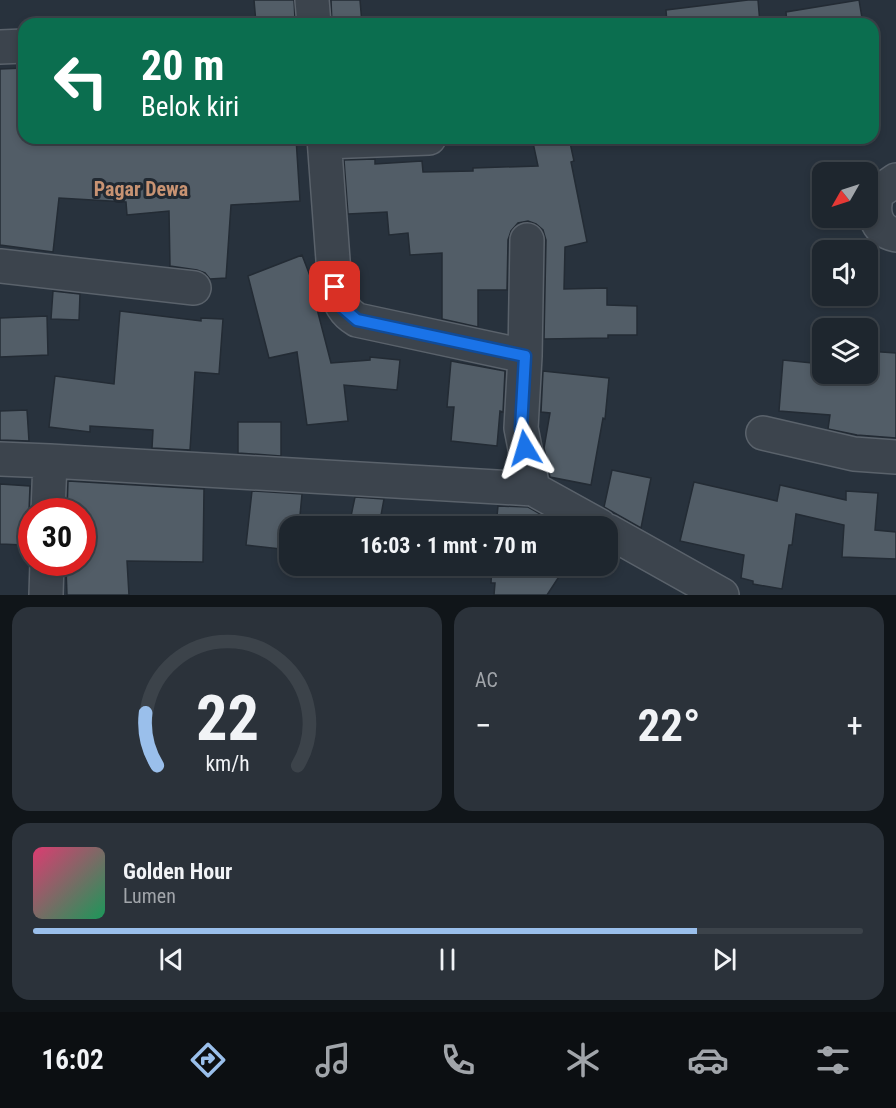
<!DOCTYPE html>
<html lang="id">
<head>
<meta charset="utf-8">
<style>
	body { margin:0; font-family:"Roboto Condensed",sans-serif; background:#2b323a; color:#f1f3f6; height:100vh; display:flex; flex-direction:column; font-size:22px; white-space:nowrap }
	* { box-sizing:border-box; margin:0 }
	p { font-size:20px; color:#a1a5aa }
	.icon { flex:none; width:33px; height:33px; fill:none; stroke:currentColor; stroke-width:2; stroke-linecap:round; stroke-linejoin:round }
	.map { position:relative; height:595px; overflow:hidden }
	.panel { display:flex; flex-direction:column; gap:12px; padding:12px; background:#101519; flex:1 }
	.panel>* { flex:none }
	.banner { position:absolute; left:18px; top:18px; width:861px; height:126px; border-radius:18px; box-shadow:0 3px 9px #0003,0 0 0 2px #3c434a; background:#0b6e4f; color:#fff; overflow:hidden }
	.needle { width:39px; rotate:231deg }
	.fabs { position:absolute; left:812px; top:162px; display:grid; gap:12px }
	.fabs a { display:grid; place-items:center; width:66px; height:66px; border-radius:12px; background:#1e262e; box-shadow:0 3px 9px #0003,0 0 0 2px #3c434a; font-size:30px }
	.speed { position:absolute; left:18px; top:498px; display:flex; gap:12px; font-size:30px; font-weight:700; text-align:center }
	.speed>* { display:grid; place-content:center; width:78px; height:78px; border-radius:50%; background:#1e262e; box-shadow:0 3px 9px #0003,0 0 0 2px #3c434a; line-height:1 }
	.speed .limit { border:9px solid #d22; background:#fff; color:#111 }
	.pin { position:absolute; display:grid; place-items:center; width:51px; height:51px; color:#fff; margin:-26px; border-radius:12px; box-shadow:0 3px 9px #0006 }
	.me { position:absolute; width:66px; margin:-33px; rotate:353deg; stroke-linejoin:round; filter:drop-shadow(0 0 4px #0008) }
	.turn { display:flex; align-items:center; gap:21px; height:126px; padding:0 24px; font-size:27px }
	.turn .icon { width:78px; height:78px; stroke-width:2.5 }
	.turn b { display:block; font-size:42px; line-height:51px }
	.big { font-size:45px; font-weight:700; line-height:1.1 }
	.panel .widget { flex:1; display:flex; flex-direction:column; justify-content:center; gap:9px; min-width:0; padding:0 21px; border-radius:18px; background:#2b323a }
	.panel .dial { align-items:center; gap:0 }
	.dial svg { height:156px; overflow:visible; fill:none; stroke:#3c434a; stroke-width:7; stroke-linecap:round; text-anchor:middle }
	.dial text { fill:#f1f3f6; stroke:none }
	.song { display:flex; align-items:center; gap:18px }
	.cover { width:72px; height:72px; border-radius:9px; background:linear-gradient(135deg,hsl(340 70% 55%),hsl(150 70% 35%)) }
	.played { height:6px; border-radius:3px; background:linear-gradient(90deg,#9abfeb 80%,#3c434a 80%) }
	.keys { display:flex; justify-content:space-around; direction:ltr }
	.heat { display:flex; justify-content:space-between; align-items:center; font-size:33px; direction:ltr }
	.panel .tiles { flex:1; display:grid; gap:12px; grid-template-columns:1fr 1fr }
	.widget:last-child { grid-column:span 2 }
	.trip { position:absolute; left:279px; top:516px; width:339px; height:60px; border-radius:18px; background:#1e262e; box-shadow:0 3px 9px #0003,0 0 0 2px #3c434a; font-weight:700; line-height:60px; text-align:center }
	.dock { display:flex; height:96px; justify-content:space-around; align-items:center; background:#0c0f12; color:#a1a5aa }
	.dock .icon { width:42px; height:42px }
	.dock .on { color:#9abfeb }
	.dock b { font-size:27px; color:#f1f3f6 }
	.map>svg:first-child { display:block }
	.building { fill:#525d67; stroke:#232b34; stroke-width:1.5 }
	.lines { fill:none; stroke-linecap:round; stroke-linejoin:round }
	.minor-casing { stroke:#5a626b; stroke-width:36 }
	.minor { stroke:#3c444d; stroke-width:33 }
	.route-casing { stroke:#114b97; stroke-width:15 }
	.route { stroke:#1a73e8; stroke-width:10 }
	.labels { text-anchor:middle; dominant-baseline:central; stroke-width:6; stroke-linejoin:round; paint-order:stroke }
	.quarter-label { font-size:20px; font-weight:bold; fill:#c89373; stroke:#212932 }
</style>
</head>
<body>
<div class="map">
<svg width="896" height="595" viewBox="0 0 896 595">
	<rect width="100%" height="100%" fill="#28323d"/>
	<path class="building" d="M254,0H294L295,19L256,23Z
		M331,0H360L362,24H332Z
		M748,0H758L760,24H667L666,10Z
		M859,0L863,24H787L786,12Z
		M24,68V138H296L300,201L231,205L226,278L210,279L205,273L197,270L170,266L169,211L127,215L126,202L59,198L53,252L0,245V69Z
		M532,138H569L574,161L571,162L587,242L565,247L564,289L607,288V305L637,306V335H608V338L544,339L546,240L543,230L536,224L528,221L518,223L511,231L508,240L507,290H478V327L442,319V253L410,255L408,233L389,235L387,212L348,214L344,160L375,159V164L422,161L423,172L473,171V168L538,166Z
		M302,255L322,307L317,309L331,363L370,360V357L400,360L397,390L344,385L348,421L307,425L297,352L269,358L248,276Z
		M53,291L80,294L79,320L51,319Z
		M120,311L201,321V318L223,319L219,374L195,372L190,450L152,448L153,430L90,426V432L49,427L55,376L114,384Z
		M47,316L48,355L0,357V318Z
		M867,351L896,353V438L857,435L828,429L830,415L779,411L783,360L822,364V374H867Z
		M451,361L505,371L503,412L500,411L497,446L451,441L454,407H447Z
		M543,371L609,378L605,419L603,418L591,485L550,477L544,448L550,413L541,412Z
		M27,410L29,441L0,440V411Z
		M238,422H281V456L238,453Z
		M612,470L651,478L641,528L604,507Z
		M68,481L204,489L203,562L127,561L129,595H67L66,568L82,567V512H67Z
		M694,482L777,501L780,485L846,500V491L878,493L875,530L896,532V559L842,557L844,525L796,514L792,545H789L782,589L753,584V581L741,578L744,555L680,541Z
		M0,484L30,486L29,512H26L24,545L0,544Z
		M252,491L302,494L299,526H290V550L246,545Z
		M355,497L384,499L379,526H349Z
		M498,506L528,507L542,515L541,526H496Z
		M492,566H566L547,595H494L495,583H491Z"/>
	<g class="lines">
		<defs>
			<path id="minor" d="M312,0L314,24
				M0,47L24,46
				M324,138L335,287C340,302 343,312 357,320L525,356
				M325,142L429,138
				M896,180L877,193C872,211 874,230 896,235
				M527,240L525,356L521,428L533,489
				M0,266L194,288
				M763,433L854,454L896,457
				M0,459L50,461L533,489L600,526
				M48,512L50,461
				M608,531L722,595
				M46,595L47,562"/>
		</defs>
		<use href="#minor" class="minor-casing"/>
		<use href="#minor" class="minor"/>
	</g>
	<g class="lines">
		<defs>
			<path id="route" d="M335,287L343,308L357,320L525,356L521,428L525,448"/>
		</defs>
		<use href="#route" class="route-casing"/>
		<use href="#route" class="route"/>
	</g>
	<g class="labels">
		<g class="quarter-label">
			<text x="141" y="189">Pagar Dewa</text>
		</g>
	</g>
</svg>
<div class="fabs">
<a><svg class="needle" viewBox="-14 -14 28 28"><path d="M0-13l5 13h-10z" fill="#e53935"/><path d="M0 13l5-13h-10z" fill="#a1a5aa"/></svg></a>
<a><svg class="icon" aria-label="sound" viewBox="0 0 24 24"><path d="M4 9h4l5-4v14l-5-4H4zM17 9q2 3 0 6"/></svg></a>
<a><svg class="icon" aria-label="layers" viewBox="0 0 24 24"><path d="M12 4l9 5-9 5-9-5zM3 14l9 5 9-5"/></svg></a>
</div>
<div class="speed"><div class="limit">30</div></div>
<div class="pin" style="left:335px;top:287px;background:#d93025"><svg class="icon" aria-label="arrive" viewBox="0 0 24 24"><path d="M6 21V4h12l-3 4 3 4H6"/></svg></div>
<svg class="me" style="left:525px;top:448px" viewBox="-20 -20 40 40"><path d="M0-17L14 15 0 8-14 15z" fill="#1a73e8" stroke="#fff" stroke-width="4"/></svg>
<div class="trip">16:03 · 1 mnt · 70 m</div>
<div class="banner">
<div class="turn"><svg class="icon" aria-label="left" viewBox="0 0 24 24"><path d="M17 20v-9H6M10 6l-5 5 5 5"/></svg><div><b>20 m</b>Belok kiri</div></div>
</div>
</div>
<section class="panel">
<div class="tiles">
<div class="widget dial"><svg viewBox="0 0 100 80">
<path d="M14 69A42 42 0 1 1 86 69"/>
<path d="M14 69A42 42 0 0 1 8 42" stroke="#9abfeb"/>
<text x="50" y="56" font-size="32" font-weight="700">22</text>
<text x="50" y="72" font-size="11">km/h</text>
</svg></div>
<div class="widget"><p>AC</p>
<div class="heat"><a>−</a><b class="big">22°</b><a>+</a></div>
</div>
<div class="widget">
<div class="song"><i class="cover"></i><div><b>Golden Hour</b><p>Lumen</p></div></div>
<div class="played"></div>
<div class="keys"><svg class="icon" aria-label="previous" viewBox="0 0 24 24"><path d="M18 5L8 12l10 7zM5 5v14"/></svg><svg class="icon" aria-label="pause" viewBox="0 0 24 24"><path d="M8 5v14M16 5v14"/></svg><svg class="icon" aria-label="next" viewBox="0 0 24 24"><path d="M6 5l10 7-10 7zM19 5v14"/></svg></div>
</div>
</div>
</section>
<nav class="dock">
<b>16:02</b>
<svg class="icon on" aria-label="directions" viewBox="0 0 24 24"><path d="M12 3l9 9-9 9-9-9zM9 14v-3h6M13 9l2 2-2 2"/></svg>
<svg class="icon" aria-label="music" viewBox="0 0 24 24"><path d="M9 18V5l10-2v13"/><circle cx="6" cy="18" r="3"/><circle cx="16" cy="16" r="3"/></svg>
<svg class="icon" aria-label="phone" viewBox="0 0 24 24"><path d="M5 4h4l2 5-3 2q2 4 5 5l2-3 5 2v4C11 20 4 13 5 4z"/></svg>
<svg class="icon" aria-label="climate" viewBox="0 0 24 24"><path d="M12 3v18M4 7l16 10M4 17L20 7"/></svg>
<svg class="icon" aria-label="car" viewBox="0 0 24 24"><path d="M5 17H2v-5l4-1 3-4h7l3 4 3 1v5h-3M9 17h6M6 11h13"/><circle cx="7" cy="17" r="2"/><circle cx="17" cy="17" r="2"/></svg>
<svg class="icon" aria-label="filters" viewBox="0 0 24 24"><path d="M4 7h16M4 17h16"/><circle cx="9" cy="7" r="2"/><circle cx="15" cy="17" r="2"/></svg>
</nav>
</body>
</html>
